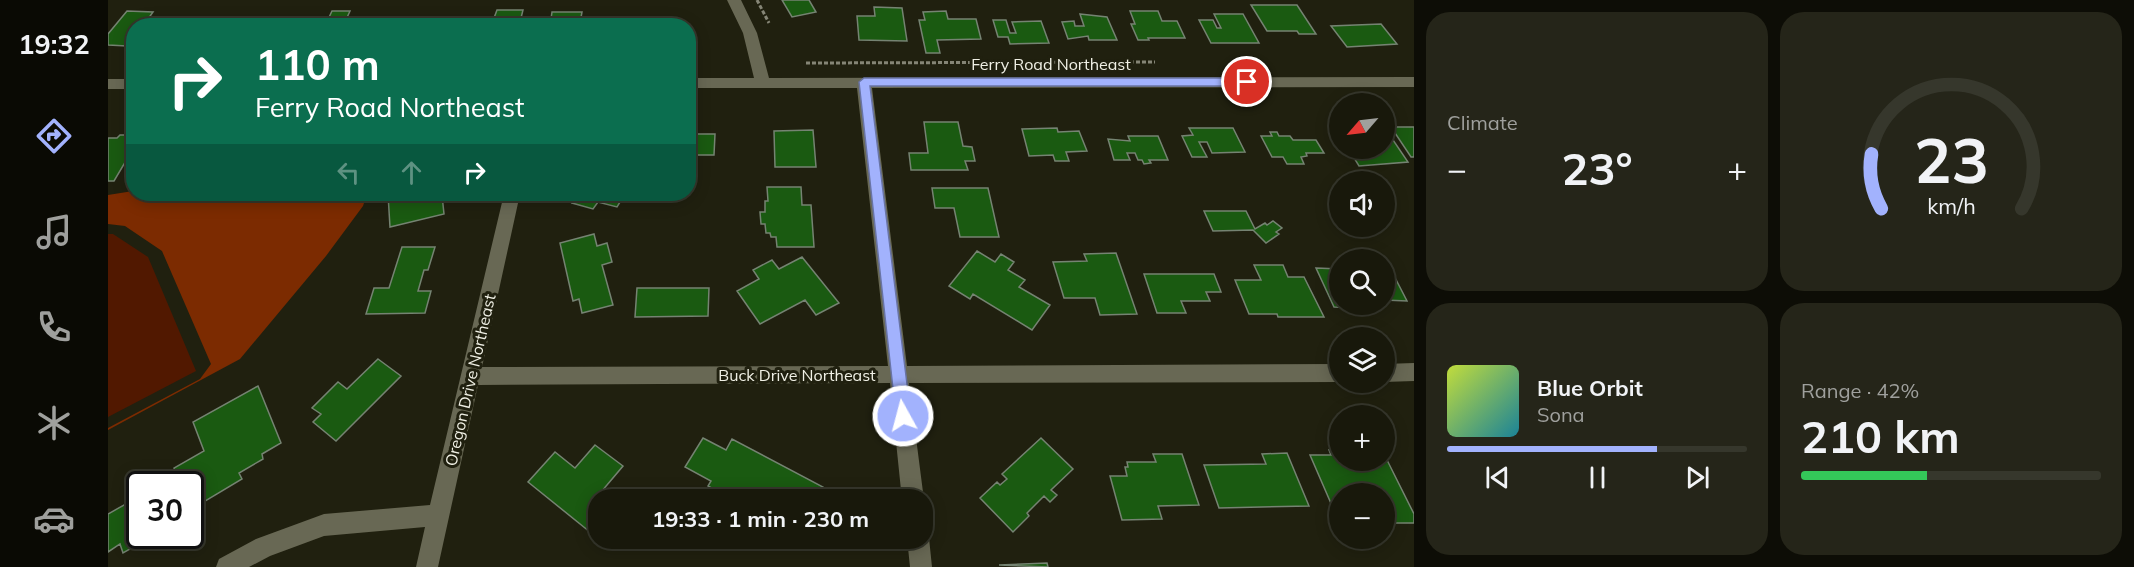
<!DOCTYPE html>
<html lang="en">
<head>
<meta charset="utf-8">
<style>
	body { margin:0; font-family:Mulish,sans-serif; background:#252519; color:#f1f3f6; height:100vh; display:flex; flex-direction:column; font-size:22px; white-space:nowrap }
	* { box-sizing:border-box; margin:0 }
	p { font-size:20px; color:#9fa09d }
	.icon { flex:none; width:33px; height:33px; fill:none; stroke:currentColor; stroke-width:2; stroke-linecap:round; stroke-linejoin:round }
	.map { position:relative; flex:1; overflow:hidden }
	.panel { display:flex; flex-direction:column; gap:12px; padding:12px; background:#0d0d06; width:720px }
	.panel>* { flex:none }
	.guide { position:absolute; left:18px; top:18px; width:570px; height:183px; border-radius:24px; box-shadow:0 3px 15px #0003,0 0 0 2px #36372c; background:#0b6e4f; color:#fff; overflow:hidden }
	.needle { width:39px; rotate:242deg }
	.controls { position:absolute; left:1221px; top:93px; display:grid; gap:12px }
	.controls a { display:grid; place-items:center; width:66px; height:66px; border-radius:50%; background:#18180b; box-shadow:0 3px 15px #0003,0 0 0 2px #36372c; font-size:30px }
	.speed { position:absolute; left:18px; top:471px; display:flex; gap:12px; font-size:30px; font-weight:700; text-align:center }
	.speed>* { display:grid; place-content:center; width:78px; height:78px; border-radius:50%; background:#18180b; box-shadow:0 3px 15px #0003,0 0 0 2px #36372c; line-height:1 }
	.speed .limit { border:3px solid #111; border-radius:9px; background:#fff; color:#111 }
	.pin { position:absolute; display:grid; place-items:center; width:51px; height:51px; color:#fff; margin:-26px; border:3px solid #fff; border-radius:50%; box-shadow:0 2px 6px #0007 }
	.me { position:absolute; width:66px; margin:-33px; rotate:353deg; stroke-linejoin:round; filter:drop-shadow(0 0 4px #0008) }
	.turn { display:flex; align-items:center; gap:21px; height:126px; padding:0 30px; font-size:27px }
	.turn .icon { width:78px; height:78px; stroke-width:2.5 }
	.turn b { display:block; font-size:42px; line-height:51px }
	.lanes { display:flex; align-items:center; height:57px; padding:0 30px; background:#0003; justify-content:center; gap:30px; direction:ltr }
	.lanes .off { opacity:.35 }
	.big { font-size:45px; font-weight:700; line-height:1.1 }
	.panel .card { flex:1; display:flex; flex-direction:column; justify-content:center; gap:9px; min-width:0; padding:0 21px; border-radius:24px; background:#252519 }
	.panel .dial { align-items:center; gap:0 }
	.dial svg { height:156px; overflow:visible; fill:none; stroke:#36372c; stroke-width:7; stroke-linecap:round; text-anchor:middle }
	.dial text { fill:#f1f3f6; stroke:none }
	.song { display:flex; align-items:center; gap:18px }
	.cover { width:72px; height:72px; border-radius:9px; background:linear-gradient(135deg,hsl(70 70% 55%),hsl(190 70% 35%)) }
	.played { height:6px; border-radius:3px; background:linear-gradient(90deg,#a2b2fd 70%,#36372c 70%) }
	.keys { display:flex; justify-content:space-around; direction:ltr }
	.heat { display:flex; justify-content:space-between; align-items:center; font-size:33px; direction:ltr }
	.charge { height:9px; border-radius:4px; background:linear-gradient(90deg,#34c759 42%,#36372c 0) }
	.panel .tiles { flex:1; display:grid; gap:12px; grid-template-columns:repeat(2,1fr) }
	.trip { position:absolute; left:480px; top:489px; width:345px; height:60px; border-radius:24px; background:#18180b; box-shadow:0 3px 15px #0003,0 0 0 2px #36372c; font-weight:700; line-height:60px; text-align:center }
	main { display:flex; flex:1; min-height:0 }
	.tabs { display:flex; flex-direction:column; width:108px; justify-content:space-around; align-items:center; background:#0a0a04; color:#9fa09d }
	.tabs .icon { width:42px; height:42px }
	.tabs .current { color:#a2b2fd }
	.tabs b { font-size:27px; color:#f1f3f6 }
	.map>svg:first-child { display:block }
	.green { fill:#511800 }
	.forest { fill:#7c2b01 }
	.building { fill:#1a5a11; stroke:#758372; stroke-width:1.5 }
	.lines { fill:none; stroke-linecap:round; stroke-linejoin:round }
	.path { stroke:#858576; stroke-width:3; stroke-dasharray:4 2; stroke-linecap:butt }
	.minor { fill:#686854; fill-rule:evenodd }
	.route { fill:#a2b2fd; stroke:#6974a4; stroke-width:1.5 }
	.labels { text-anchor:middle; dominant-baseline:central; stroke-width:6; stroke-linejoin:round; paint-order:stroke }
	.street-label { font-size:16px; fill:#f0f0e5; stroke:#20200f }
</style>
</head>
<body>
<main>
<nav class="tabs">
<b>19:32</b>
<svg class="icon current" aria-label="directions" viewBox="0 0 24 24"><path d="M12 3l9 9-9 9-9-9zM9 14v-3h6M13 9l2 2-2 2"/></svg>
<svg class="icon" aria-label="music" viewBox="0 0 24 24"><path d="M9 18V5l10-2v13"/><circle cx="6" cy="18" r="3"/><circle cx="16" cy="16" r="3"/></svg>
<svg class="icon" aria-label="phone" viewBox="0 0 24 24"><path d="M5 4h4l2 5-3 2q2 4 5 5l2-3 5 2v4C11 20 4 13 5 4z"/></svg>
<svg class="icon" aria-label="climate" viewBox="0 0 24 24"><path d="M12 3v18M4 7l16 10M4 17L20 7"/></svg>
<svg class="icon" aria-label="car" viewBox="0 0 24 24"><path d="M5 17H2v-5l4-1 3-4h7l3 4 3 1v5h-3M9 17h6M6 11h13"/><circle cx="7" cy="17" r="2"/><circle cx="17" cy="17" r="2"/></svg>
</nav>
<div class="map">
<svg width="1306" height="567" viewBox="0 0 1306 567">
	<rect width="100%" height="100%" fill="#20200f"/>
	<path class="green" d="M0,234H5L40,257L88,371L0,417Z"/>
	<path class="forest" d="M25,191L26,194H259L255,206L218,256L132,359L0,430V428L92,379L103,364L54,251L17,226L0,224V195Z"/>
	<path class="building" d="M674,0H701L708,12L684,17Z
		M1143,5H1189L1208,34H1191L1189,31H1159Z
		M766,7L794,8L799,41L751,40L749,16H767Z
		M389,10H415L411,26H364L366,18H386Z
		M19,11L45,12L40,19H50L46,26H26V43L19,46L0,45V34Z
		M224,11H242L237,22H279L278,26H217Z
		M838,11L840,19H868L873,39L829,40L832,53H818L811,20H817L815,12Z
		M1022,11H1050L1054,21H1069L1077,38H1040L1041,40H1030L1023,24H1027Z
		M444,12H474L472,23H498V26H442Z
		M972,14L999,17L1009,40H981L980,36L960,39L954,22L966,21L967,26H976Z
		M1106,14H1135L1151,43H1103L1091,20H1105L1109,28H1113Z
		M79,17H138L133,26H74Z
		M885,20H898L902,33H908L904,22L933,21L941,43L902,44L900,37H890Z
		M153,21H204L201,26H151Z
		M288,22H346L345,26H286Z
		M1273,24L1289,44L1239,47L1223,26Z
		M816,122H850L855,146L864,147L867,161H857L860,170H803L801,153H820Z
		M1283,127H1306V157H1303Z
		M949,128L950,132L971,131L979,151L958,152L961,161H947L945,155L921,156L914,129Z
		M1081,128H1125L1137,152L1104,153L1099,142H1091L1099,157H1084L1074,136L1085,135Z
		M705,130L708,167H667L666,131Z
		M1162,132H1169L1171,136H1182L1185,140H1208L1216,153H1198L1199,156L1193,157L1196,164H1179L1175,157H1164L1153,136H1164Z
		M580,134H607L606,155H580Z
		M1276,134H1281L1300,162L1251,166L1240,148H1276Z
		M12,135H26V159H19L6,181H0V138H9Z
		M1020,136H1050L1060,160H1041L1043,163L1036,164L1034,160H1030L1027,153H1019L1022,160H1006L1000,139L1022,141Z
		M659,187H693L694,205H703L706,247H669L668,237H663L662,233H658L657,224H653L652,212H657V201H660Z
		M824,188H880L891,237H852L846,208H827Z
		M280,194H340L334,195L336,214L282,227Z
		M466,194H517L509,207L490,202L485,209L464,203L467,199L463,198Z
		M1096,211H1138L1147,229L1157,223L1159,225L1165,221L1174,228L1168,232L1171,234L1158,243L1145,230L1105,231Z
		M486,234L489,246L499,243L504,262L494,265L505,305L474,313L471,299L465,301L452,243Z
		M294,247H327L320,270H316L310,291H323L317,313L258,314L266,288H281Z
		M869,251L887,262L893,254L906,262L900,270L917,280L911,287L942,305L924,330L865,294L862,299L841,286Z
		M1008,253L1029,314L992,315L987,298H956L945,262L979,261L976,254Z
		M694,257L731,303L708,315L697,300L652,324L629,291L651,279L645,270L664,260L671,269Z
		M1146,265H1175L1180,277H1196L1216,317H1170L1169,314H1141L1127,280H1153Z
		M1208,268L1232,269V304H1248L1250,308L1226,307Z
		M1276,270H1283L1299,301L1276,300Z
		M1036,274H1106L1113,292H1098L1102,301H1073L1078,313H1049Z
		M529,288H601L600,316L527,317Z
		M270,359L293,376L228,441L205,422L213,414L204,408L230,382L239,389Z
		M150,386L173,443L154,454L155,459L131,473L134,479L89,506L85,494L82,496V484H71L66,468L96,451L85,422Z
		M595,438L618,450L624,439L715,487L709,500H659L642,490L637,500H625L600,486L603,481L577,467Z
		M933,438L965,469L943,490L949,495L942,502L936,496L919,513L921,516L905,532L872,498L889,482L892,485L899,479L894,474Z
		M487,445L515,466L488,498L490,501V522L482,532L420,482L447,452L467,468Z
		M1232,449V460H1276V454L1306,514V523H1276V494H1232V508H1225L1202,455H1223L1221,450Z
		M1179,453L1201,506L1111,508L1096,465L1158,464L1154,454Z
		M1045,454H1074L1091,505L1050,506L1054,519L1014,520L1002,476H1019L1017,467H1020L1019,462H1048Z
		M32,496V536H45L15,553L12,544L0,552V514Z
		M939,563L940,567L891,565Z"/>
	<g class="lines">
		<path class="path" d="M649,0L661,23
			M698,63L1047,62"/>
		<path class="minor" d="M619,0H633L649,33L661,78L1306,77V87L764,88L799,366L1232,364V382L801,383L816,500L814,503V500H794L782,383L370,385L330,567H308L317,527L216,536L162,556L141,567H108L111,559L148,539L216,514L322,505L396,194H412L374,367L780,366L749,88H580V78H646L635,33Z
			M0,79H26V89H0Z
			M1306,363V381L1276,382V364Z
			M814,529L818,530L821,538L824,567H802L799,538H814Z"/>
	</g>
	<path class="route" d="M756,78H1139L1144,82L1139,86H762L803,416L801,421L795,424L790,421L788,416L751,82Z"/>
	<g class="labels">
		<g class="street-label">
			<text x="943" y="64">Ferry Road Northeast</text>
			<text x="689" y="375">Buck Drive Northeast</text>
			<text transform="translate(362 380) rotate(-77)">Oregon Drive Northeast</text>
		</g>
	</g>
</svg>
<div class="controls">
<a><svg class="needle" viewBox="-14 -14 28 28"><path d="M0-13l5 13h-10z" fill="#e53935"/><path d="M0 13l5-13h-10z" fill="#9fa09d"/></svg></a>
<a><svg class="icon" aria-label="sound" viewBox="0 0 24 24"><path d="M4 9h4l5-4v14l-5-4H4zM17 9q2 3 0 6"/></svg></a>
<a><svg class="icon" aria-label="search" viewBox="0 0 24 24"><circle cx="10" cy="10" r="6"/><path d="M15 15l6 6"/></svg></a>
<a><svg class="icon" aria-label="layers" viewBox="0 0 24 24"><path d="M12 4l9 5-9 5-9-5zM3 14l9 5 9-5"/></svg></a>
<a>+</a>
<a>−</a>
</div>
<div class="speed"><div class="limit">30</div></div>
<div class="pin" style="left:1139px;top:82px;background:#d93025"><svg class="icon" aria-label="arrive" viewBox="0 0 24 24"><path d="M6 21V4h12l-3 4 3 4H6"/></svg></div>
<svg class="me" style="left:795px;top:416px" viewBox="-20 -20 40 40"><circle r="17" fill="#a2b2fd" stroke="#fff" stroke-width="3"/><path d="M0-11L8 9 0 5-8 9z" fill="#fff"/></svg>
<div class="trip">19:33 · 1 min · 230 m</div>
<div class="guide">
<div class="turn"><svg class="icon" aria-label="right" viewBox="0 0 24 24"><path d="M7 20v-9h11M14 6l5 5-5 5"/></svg><div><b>110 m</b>Ferry Road Northeast</div></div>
<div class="lanes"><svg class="icon off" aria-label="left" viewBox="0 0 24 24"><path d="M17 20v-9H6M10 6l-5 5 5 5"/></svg><svg class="icon off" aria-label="ahead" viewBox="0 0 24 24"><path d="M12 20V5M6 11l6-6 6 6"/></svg><svg class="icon" aria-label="right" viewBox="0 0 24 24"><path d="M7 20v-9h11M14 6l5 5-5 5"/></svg></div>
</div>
</div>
<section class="panel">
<div class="tiles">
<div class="card"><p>Climate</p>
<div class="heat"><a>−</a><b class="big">23°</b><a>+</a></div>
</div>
<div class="card dial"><svg viewBox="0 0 100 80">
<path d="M14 69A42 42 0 1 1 86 69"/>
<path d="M14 69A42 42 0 0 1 9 41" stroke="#a2b2fd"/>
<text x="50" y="56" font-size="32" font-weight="700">23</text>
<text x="50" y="72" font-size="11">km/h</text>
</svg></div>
<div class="card">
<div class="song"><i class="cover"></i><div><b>Blue Orbit</b><p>Sona</p></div></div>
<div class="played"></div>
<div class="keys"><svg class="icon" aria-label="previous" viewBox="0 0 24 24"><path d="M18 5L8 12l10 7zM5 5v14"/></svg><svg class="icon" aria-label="pause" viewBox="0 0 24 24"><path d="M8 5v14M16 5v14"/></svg><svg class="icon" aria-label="next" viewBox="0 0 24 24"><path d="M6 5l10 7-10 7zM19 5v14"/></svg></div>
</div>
<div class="card"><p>Range · 42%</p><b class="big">210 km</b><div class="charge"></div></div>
</div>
</section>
</main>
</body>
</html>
